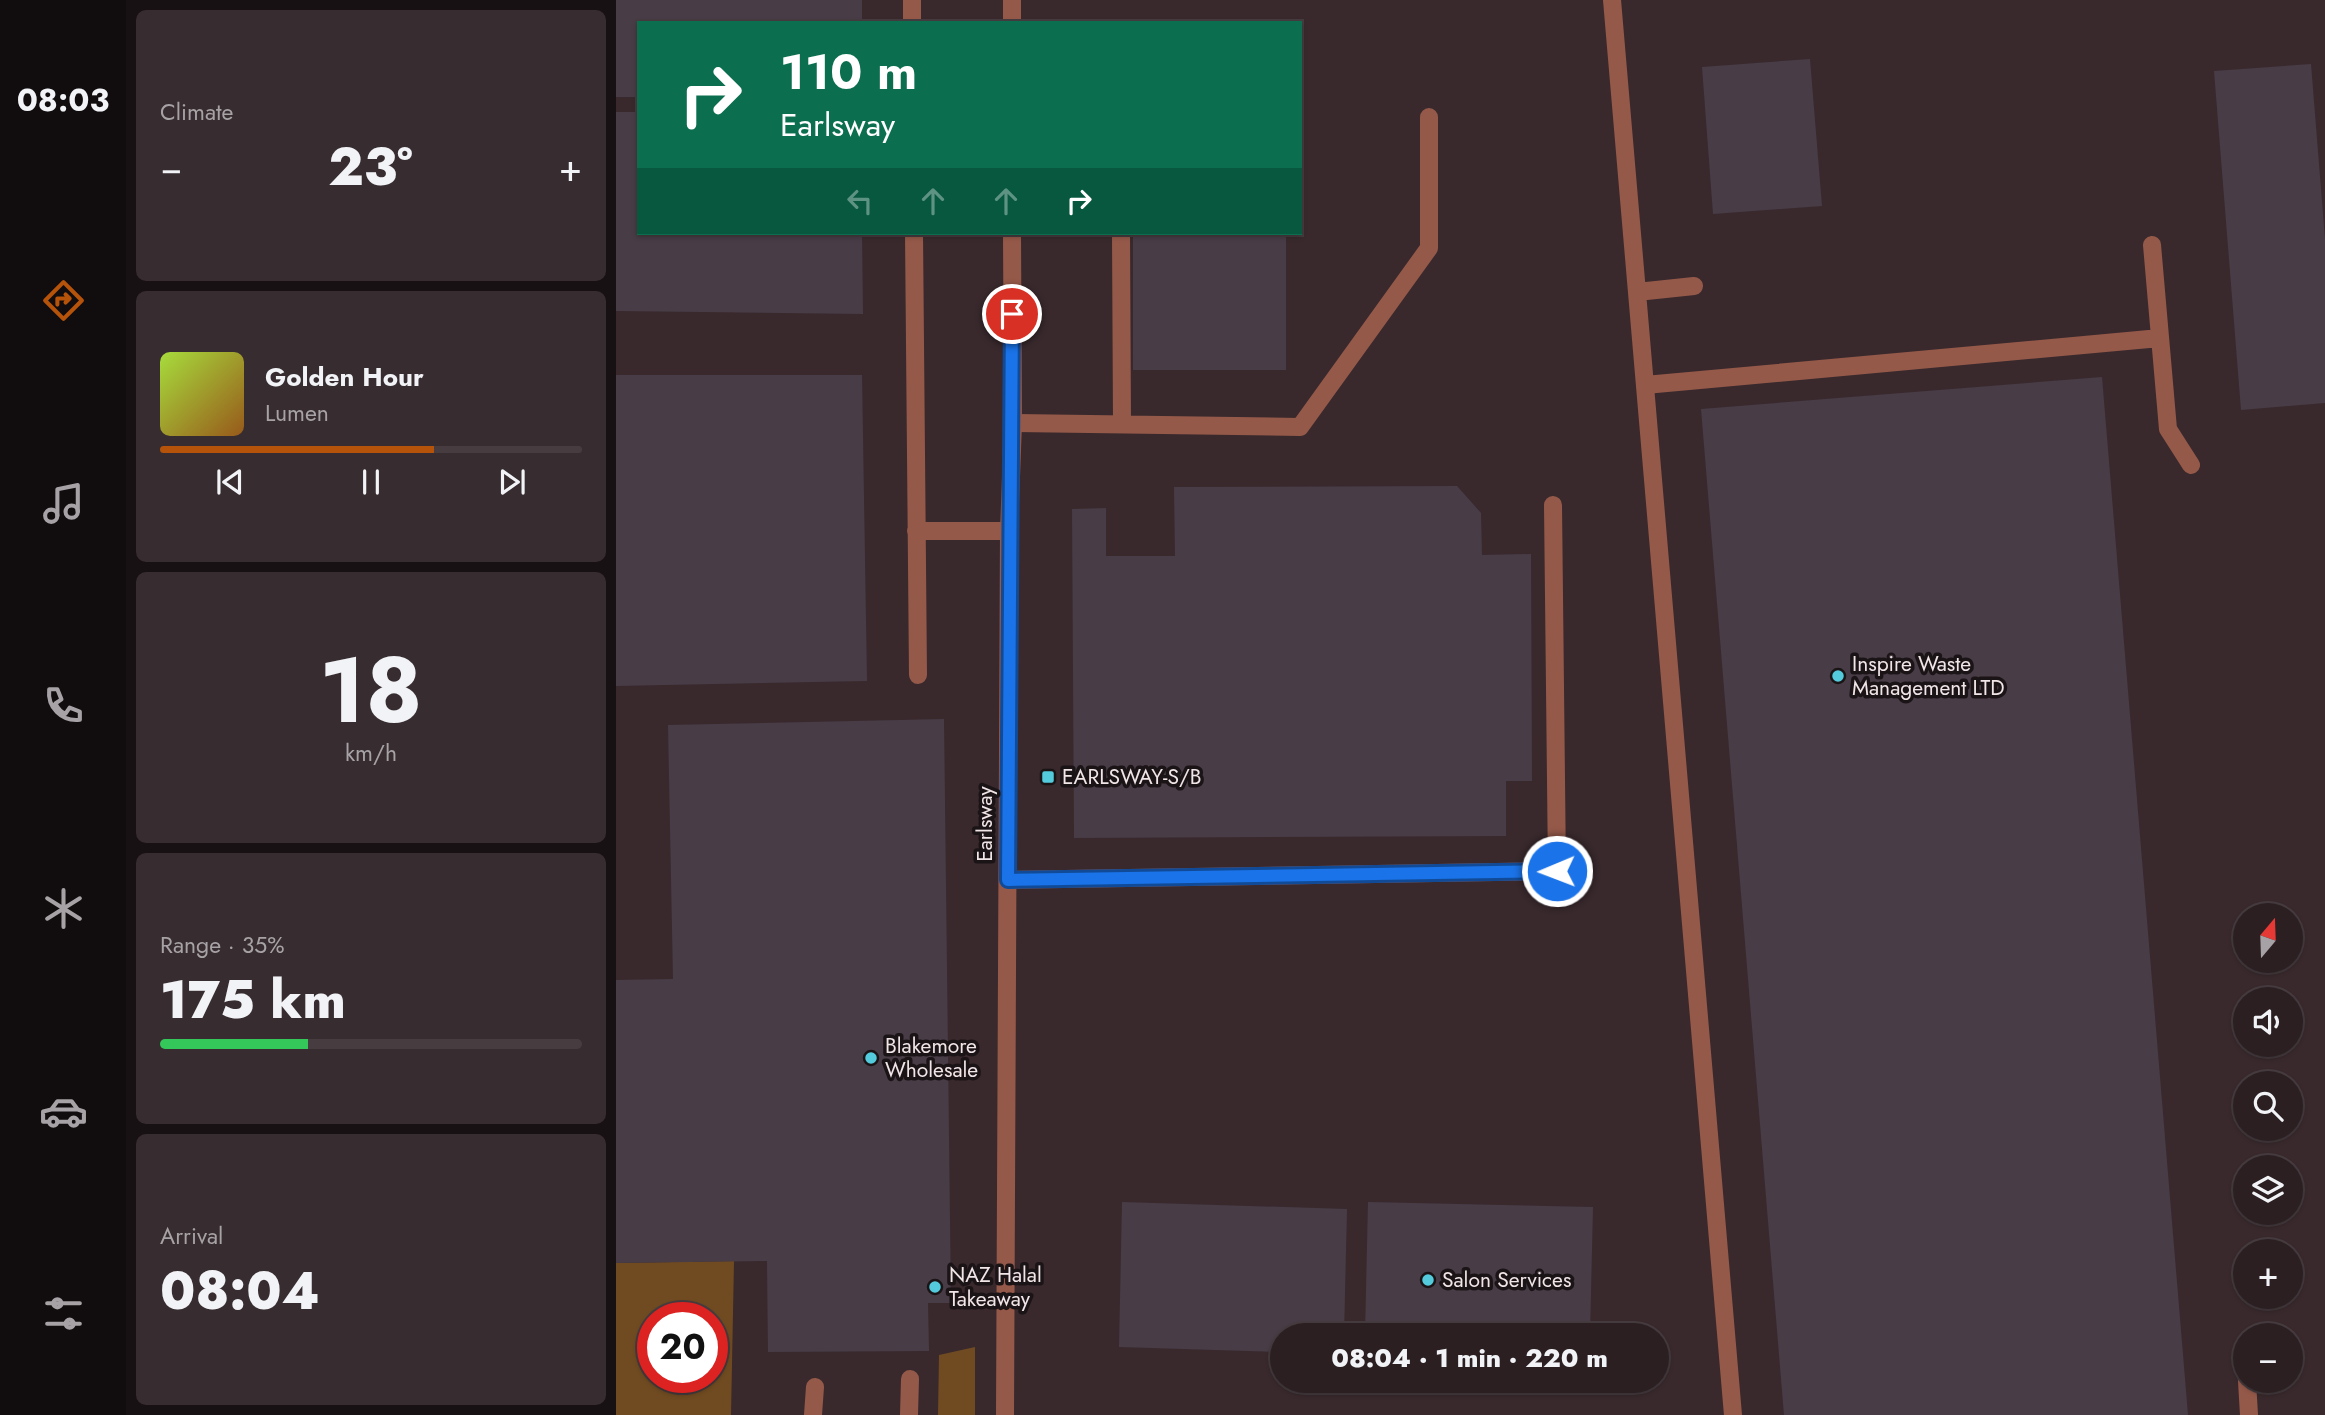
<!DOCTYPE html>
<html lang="en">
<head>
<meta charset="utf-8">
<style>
	body { margin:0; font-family:Jost,sans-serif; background:#372c2f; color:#f1f3f6; height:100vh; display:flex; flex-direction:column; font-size:26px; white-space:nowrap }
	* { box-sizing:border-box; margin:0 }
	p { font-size:23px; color:#a6a2a5 }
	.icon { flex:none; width:38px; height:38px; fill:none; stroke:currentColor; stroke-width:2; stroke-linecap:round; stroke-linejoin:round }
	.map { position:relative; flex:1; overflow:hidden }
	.panel { display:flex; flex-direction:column; gap:10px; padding:10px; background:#181113; width:490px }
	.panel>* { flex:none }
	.top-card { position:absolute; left:21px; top:21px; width:665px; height:214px; border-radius:0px; box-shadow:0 2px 5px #0004,0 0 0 2px #473d40; background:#0b6e4f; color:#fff; overflow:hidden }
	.needle { width:46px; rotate:19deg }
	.buttons { position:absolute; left:1617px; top:903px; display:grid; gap:14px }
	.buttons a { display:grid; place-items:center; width:70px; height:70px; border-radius:50%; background:#2b1f22; box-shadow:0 2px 5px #0004,0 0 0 2px #473d40; font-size:35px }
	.speed { position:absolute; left:21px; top:1302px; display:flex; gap:14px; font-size:35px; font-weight:700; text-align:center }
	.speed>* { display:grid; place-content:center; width:91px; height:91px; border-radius:50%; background:#2b1f22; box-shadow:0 2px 5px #0004,0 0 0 2px #473d40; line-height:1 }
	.speed .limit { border:10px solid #d22; background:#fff; color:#111 }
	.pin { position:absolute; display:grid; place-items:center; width:60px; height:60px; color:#fff; margin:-30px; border:4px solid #fff; border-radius:50%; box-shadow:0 2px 7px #0007 }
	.me { position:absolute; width:77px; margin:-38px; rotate:269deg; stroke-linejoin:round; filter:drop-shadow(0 0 5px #0008) }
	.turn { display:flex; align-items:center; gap:24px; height:147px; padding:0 28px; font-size:32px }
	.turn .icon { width:91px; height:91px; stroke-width:2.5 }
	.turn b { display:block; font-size:49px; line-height:60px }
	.lanes { display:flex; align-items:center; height:66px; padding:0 28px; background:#0003; justify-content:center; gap:35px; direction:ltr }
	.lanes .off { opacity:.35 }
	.big { font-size:52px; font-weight:800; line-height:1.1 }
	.panel .tile { flex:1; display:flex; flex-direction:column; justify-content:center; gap:10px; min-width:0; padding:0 24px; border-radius:10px; background:#372c2f }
	.panel .dial { align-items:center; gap:0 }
	.dial b { font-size:91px; line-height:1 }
	.song { display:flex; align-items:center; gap:21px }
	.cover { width:84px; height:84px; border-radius:10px; background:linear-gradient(135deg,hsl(80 70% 55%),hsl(30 70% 35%)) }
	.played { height:7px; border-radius:4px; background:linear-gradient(90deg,#b45309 65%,#473d40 65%) }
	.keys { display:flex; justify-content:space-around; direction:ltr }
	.heat { display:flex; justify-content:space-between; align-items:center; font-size:38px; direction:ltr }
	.charge { height:10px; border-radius:5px; background:linear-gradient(90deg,#34c759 35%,#473d40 0) }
	.trip { position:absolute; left:654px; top:1323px; width:399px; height:70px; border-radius:35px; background:#2b1f22; box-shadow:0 2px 5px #0004,0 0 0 2px #473d40; font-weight:800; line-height:70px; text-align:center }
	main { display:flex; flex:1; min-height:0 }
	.tabs { display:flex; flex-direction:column; width:126px; justify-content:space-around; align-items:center; background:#110c0e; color:#a6a2a5 }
	.tabs .icon { width:49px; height:49px }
	.tabs .selected { color:#b45309 }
	.tabs b { font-size:32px; color:#f1f3f6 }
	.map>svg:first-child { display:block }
	.forest { fill:#704b21; fill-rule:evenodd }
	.building { fill:#483c46 }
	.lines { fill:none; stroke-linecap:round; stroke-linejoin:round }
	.lane { stroke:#955949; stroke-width:18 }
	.street { stroke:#955949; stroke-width:18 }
	.route-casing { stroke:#114b97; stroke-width:18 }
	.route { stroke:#1a73e8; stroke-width:12 }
	.poi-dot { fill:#53cbdc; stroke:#1b1416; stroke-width:2.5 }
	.labels { text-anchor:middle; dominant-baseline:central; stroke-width:7; stroke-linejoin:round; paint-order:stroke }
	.poi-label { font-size:21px; fill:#f0e5e7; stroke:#1b1416; text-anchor:start }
	.street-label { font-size:21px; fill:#f0e5e7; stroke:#1b1416 }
</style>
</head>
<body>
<main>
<nav class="tabs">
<b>08:03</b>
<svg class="icon selected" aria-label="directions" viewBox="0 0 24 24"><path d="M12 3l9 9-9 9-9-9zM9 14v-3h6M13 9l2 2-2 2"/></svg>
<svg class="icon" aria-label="music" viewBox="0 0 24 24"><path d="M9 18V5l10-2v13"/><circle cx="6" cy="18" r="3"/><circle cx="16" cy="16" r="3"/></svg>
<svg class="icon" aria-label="phone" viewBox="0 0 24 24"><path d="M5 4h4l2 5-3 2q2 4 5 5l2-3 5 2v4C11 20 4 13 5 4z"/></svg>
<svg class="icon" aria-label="climate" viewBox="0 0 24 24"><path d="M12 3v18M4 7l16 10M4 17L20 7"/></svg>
<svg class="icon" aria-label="car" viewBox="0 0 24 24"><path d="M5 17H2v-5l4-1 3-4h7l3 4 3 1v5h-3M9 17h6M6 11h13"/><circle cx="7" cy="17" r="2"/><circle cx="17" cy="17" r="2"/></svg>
<svg class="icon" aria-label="filters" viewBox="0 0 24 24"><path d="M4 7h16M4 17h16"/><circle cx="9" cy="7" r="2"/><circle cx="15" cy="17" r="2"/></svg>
</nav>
<section class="panel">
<div class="tile"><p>Climate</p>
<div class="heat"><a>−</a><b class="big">23°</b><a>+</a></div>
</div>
<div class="tile">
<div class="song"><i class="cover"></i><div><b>Golden Hour</b><p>Lumen</p></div></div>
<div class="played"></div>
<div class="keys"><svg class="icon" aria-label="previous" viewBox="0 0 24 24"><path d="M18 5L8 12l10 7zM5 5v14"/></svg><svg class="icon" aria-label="pause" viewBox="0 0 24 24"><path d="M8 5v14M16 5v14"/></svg><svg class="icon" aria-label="next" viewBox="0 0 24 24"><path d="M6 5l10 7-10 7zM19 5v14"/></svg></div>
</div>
<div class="tile dial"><b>18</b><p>km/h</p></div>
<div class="tile"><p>Range · 35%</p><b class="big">175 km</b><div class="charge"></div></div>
<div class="tile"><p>Arrival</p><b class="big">08:04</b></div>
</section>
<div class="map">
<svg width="1709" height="1415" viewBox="0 0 1709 1415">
	<rect width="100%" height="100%" fill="#39292d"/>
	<path class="forest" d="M118,1261L115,1415H0V1263ZM37,1318H96V1377H37Z
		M359,1347V1415H322L323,1355Z"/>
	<path class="building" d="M0,0H246V23H23V97H0Z
		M1194,59L1206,206L1097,214L1086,67Z
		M1695,64L1709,239V403L1625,410L1598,71Z
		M0,112H23V233H246L247,314L0,311Z
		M517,233H670V370H517Z
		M0,375H246L251,681L0,686Z
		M1486,377L1572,1415H1168L1085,409Z
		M841,486L865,513L866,555L915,554L916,781H890V836L458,838L456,509L490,508V556H559L558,487Z
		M328,719L335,1303H312L313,1351L152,1352L151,1261L0,1263V980L57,979L52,725Z
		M506,1202L731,1209L728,1335H667V1352L503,1347Z
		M752,1202L977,1207L974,1335H749Z"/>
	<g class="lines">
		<path class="lane" d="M296,0V23
			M996,0L1117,1415
			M298,233L302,675
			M505,233L506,423
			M1536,245L1552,429L1575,465
			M1021,292L1078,286
			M1029,385L1544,338
			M397,423L684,427L813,248V117
			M300,531H393
			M392,880L941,871L937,505
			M1629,1350V1357
			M1631,1381L1633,1415
			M197,1415L199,1387
			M293,1415L294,1379"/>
		<path class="street" d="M396,23V0
			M389,1415L393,531L397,423L396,233"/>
	</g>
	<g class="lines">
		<defs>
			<path id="route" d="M396,314L392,880L941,871"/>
		</defs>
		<use href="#route" class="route-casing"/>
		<use href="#route" class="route"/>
	</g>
	<g class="poi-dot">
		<circle cx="1222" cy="676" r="7"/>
		<rect x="425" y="770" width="14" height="14" rx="3.5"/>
		<circle cx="255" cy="1058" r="7"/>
		<circle cx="812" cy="1280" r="7"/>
		<circle cx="319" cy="1287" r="7"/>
	</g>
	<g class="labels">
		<g class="poi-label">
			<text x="1236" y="664">Inspire Waste<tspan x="1236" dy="24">Management LTD</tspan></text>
			<text x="446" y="777">EARLSWAY-S/B</text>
			<text x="269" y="1046">Blakemore<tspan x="269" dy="24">Wholesale</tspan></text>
			<text x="333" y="1275">NAZ Halal<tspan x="333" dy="24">Takeaway</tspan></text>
			<text x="826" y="1280">Salon Services</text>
		</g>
		<g class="street-label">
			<text transform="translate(369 824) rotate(-90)">Earlsway</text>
		</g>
	</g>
</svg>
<div class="buttons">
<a><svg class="needle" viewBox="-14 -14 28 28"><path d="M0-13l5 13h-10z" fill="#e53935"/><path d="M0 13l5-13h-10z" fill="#a6a2a5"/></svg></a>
<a><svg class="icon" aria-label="sound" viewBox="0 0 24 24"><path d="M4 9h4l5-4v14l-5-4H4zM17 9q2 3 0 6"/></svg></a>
<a><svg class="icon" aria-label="search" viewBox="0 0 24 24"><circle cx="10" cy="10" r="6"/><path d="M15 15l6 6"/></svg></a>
<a><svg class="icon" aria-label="layers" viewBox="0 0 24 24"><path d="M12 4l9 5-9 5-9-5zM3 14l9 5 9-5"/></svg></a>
<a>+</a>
<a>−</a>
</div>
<div class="speed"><div class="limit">20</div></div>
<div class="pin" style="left:396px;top:314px;background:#d93025"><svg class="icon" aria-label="arrive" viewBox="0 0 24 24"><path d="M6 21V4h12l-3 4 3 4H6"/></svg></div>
<svg class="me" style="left:941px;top:871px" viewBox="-20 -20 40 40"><circle r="17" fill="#1a73e8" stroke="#fff" stroke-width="3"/><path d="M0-11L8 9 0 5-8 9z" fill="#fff"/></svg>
<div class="trip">08:04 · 1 min · 220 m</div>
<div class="top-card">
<div class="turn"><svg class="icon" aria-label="right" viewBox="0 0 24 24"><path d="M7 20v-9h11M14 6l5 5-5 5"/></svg><div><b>110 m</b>Earlsway</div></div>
<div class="lanes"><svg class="icon off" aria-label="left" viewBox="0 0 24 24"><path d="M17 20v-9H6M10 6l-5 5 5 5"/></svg><svg class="icon off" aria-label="ahead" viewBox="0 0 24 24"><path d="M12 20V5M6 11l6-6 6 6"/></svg><svg class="icon off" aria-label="ahead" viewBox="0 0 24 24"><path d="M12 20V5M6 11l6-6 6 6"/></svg><svg class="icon" aria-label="right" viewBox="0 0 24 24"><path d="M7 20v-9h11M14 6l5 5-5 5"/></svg></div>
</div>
</div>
</main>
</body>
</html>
